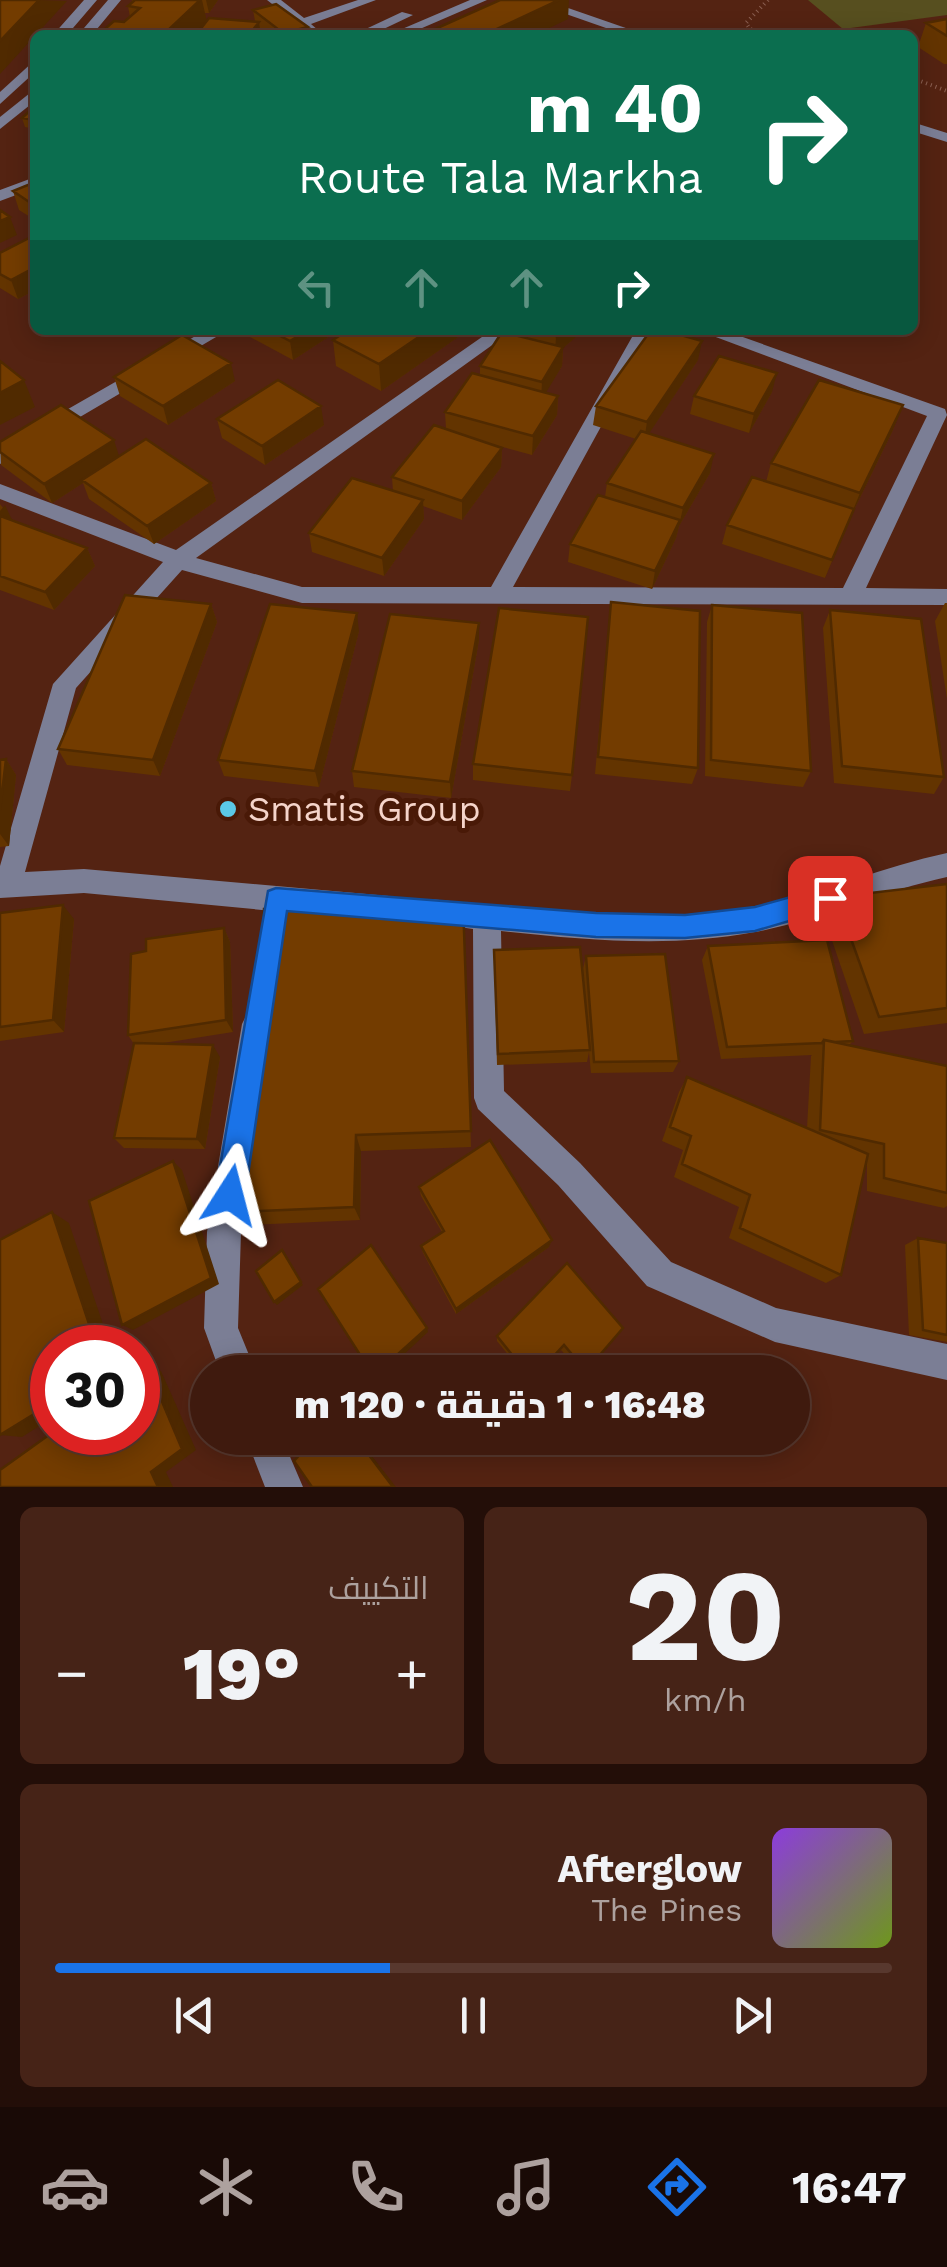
<!DOCTYPE html>
<html lang="ar">
<head>
<meta charset="utf-8">
<style>
	body { margin:0; font-family:"Work Sans",Cairo,sans-serif; background:#462317; color:#f1f3f6; direction:rtl; height:100vh; display:flex; flex-direction:column; font-size:38px; white-space:nowrap }
	* { box-sizing:border-box; margin:0 }
	p { font-size:32px; color:#ada19e }
	.icon { flex:none; width:55px; height:55px; fill:none; stroke:currentColor; stroke-width:2; stroke-linecap:round; stroke-linejoin:round }
	.map { position:relative; height:1487px; overflow:hidden; direction:ltr }
	.side { display:flex; flex-direction:column; gap:20px; padding:20px; background:#230e08; flex:1 }
	.side>* { flex:none }
	.banner { position:absolute; left:30px; top:30px; width:888px; height:305px; border-radius:15px; box-shadow:0 5px 25px #0003,0 0 0 2px #58382e; direction:rtl; background:#0b6e4f; color:#fff; overflow:hidden }
	.speed { position:absolute; left:30px; top:1325px; display:flex; gap:20px; font-size:50px; font-weight:700; text-align:center }
	.speed>* { display:grid; place-content:center; width:130px; height:130px; border-radius:50%; background:#3f1a0e; box-shadow:0 5px 25px #0003,0 0 0 2px #58382e; line-height:1 }
	.speed .limit { border:15px solid #d22; background:#fff; color:#111 }
	.pin { position:absolute; display:grid; place-items:center; width:85px; height:85px; color:#fff; margin:-42px; border-radius:20px; box-shadow:0 5px 15px #0006 }
	.me { position:absolute; width:110px; margin:-55px; rotate:9deg; stroke-linejoin:round; filter:drop-shadow(0 0 8px #0008) }
	.turn { display:flex; align-items:center; gap:35px; height:210px; padding:0 50px; font-size:45px }
	.turn .icon { width:130px; height:130px; stroke-width:2.5 }
	.turn b { display:block; font-size:70px; line-height:85px }
	.lanes { display:flex; align-items:center; height:95px; padding:0 50px; background:#0003; justify-content:center; gap:50px; direction:ltr }
	.lanes .off { opacity:.35 }
	.big { font-size:75px; font-weight:800; line-height:1.1 }
	.side .widget { flex:1; display:flex; flex-direction:column; justify-content:center; gap:15px; min-width:0; padding:0 35px; border-radius:15px; background:#462317 }
	.side .dial { align-items:center; gap:0 }
	.dial b { font-size:130px; line-height:1 }
	.song { display:flex; align-items:center; gap:30px }
	.cover { width:120px; height:120px; border-radius:15px; background:linear-gradient(135deg,hsl(270 70% 55%),hsl(80 70% 35%)) }
	.played { height:10px; border-radius:5px; background:linear-gradient(90deg,#1a73e8 40%,#58382e 40%) }
	.keys { display:flex; justify-content:space-around; direction:ltr }
	.heat { display:flex; justify-content:space-between; align-items:center; font-size:55px; direction:ltr }
	.side .tiles { flex:1; display:grid; gap:20px; grid-template-columns:1fr 1fr }
	.widget:last-child { grid-column:span 2 }
	.trip { position:absolute; left:190px; top:1355px; width:620px; height:100px; border-radius:50px; background:#3f1a0e; box-shadow:0 5px 25px #0003,0 0 0 2px #58382e; font-weight:800; line-height:100px; text-align:center; direction:rtl }
	.tab-bar { display:flex; height:160px; justify-content:space-around; align-items:center; background:#190a06; color:#ada19e }
	.tab-bar .icon { width:70px; height:70px }
	.tab-bar .active { color:#1a73e8 }
	.tab-bar b { font-size:45px; color:#f1f3f6 }
	.map>svg:first-child { display:block }
	.green { fill:#574f1f }
	.lines { fill:none; stroke-linecap:round; stroke-linejoin:round }
	.path { stroke:#8b5f51; stroke-width:4; stroke-dasharray:1 4; stroke-linecap:butt }
	.minor { fill:#7b7e95; fill-rule:evenodd }
	.wall { fill:#633400 }
	.shaded-wall { fill:#502a00 }
	.building { fill:#733c00; stroke:#502a00; stroke-width:2.5 }
	.route { fill:#1a73e8; stroke:#114b97; stroke-width:2.5 }
	.poi-dot { fill:#5bc8e6; stroke:#491907; stroke-width:4 }
	.labels { text-anchor:middle; dominant-baseline:central; stroke-width:10; stroke-linejoin:round; paint-order:stroke }
	.poi-label { font-size:35px; fill:#f5d4ca; stroke:#491907; text-anchor:start }
</style>
</head>
<body>
<div class="map">
<svg width="947" height="1487" viewBox="0 0 947 1487">
	<rect width="100%" height="100%" fill="#542312"/>
	<path class="green" d="M808,0H947V15L843,29Z"/>
	<g class="lines">
		<path class="path" d="M768,0L746,23L750,29L783,35
			M912,78L947,91"/>
		<path class="minor" d="M84,0H97L67,35H53Z
			M108,0H121L92,35H78Z
			M267,0H281L304,18L358,0H376L311,24L319,31L312,35Z
			M470,0H487L406,35H388Z
			M526,0H545L646,35H626Z
			M402,12L413,15L371,35H353Z
			M35,60V72L0,104V92Z
			M35,89V101L0,129V117Z
			M912,122L947,133V142L912,131Z
			M35,177V188L0,201V190Z
			M206,330H228L0,464V448Z
			M492,330H513L196,558L302,587H491L636,330H654L513,587L843,588L927,416L697,330H723L945,409L947,415L866,588L947,589V605L302,603L182,570L76,688L25,872L84,869L389,896L399,900L403,909L399,918L389,922L84,893L0,898V866L53,684L163,562L0,499V484L176,550Z
			M947,853V877C882,891 820,920 755,932C671,948 585,940 501,931L504,1091L580,1163L671,1262L776,1308L947,1344V1380L775,1342L647,1286L558,1185L478,1109L474,1098L473,929L419,921L415,912L419,903L429,899C537,908 648,926 756,906C821,894 882,867 947,853Z
			M257,1010L267,1014L272,1024L241,1232L238,1328L256,1372H220L204,1328L207,1232L242,1024L247,1014Z
			M246,1438H282L303,1487H265Z"/>
	</g>
	<path class="wall" d="M132,0H218L209,13H205L206,22L255,21L253,10L308,27L309,35H266L260,31L261,35L205,24L124,22L130,17L128,6L132,2Z
		M947,19V64H944L918,47L926,23Z
		M35,106V129L25,127L22,118Z
		M35,182V220L19,210L13,191Z
		M35,235V290L18,299L0,288V253Z
		M237,330H339L293,360Z
		M468,330L381,391L336,366L333,340Z
		M515,330H584L563,348L562,366L545,393L558,396L557,415L532,455L474,439L502,448L501,467L462,520L423,506L424,519L384,576L312,552L309,533L393,491L392,477L446,429L445,412L480,375V366L514,335Z
		M698,360L649,433L710,473L679,526L676,538L652,589L568,562L570,544L605,497L607,483L636,439L593,425L596,406Z
		M114,377L235,381L168,425L120,396Z
		M772,392L749,433L690,414L694,396Z
		M903,405L892,432L851,516L825,578L722,544L727,525L766,482L771,463Z
		M217,419L324,425L265,465L222,438Z
		M0,442L119,456L211,483L216,501L154,544L89,499L83,483L52,503L1,465Z
		M0,504L13,521L87,548L95,566L54,610L0,590Z
		M611,602L698,768L692,784L595,774Z
		M945,603H947V699L935,621Z
		M211,604L217,622L160,776L67,765L58,749Z
		M712,605L811,771L803,787L705,776L707,622Z
		M830,610L944,777L934,794L834,783L823,628Z
		M479,623V640L451,798L354,787L352,771Z
		M359,631L319,787L224,776L218,760Z
		M6,759L16,775L9,846L0,847V760Z
		M473,764L572,775L570,791L473,780Z
		M947,884V1023L864,1034L824,917L836,897Z
		M463,902L471,1147L361,1151L360,1220L250,1225L239,1212Z
		M0,913L74,919L64,1032L0,1041Z
		M224,928L230,942L233,1032L157,1044L220,1057L205,1149L124,1148L114,1138L134,1044L128,1035L146,951Z
		M708,946L853,1041L849,1045L947,1066V1206L944,1208L867,1191V1157L841,1275L826,1283L729,1238L739,1207L674,1177L683,1150L662,1141L679,1092L687,1077L807,1128L811,1056L812,1055L721,1059L702,960Z
		M494,950L587,1018L583,969L586,956L679,1061L673,1072L591,1073L589,1052L587,1062L497,1065Z
		M419,1187L549,1247L456,1314L423,1253L421,1246L442,1232L421,1196Z
		M918,1238L947,1243V1342L909,1335L905,1245Z
		M623,1328L584,1372H581L561,1350L540,1372H522L497,1341V1336Z"/>
	<path class="shaded-wall" d="M39,0L67,1L0,74V41Z
		M200,0H202L207,22L193,35H163Z
		M206,0H218L209,13Z
		M559,0H569L568,19L535,35H484Z
		M259,22L261,35H249Z
		M308,27L309,35H283V33Z
		M10,217L17,235L0,243V221Z
		M32,269L35,278V290L18,299L11,280Z
		M308,330H339L293,360L290,341Z
		M429,330H468L381,391L379,364Z
		M563,330H584L563,348L562,366L541,401L542,382L555,355L556,336Z
		M702,341L698,360L644,441L647,422Z
		M231,363L235,381L168,425L163,406Z
		M777,373L772,392L749,433L754,414Z
		M24,380L35,407L0,425V393Z
		M558,396L557,415L532,455L533,436Z
		M903,405L892,432L851,516L825,578L860,493Z
		M321,406L324,425L265,465L262,446Z
		M114,440L120,459L82,480L83,483L52,503L44,484Z
		M502,448L501,467L462,520V501Z
		M714,454L710,473L679,526L676,538L652,589L655,571L680,521L683,508Z
		M211,483L216,501L154,544L147,526Z
		M423,500L424,519L384,576L382,558Z
		M5,505L14,524L0,539V511Z
		M87,548L95,566L54,610L45,592Z
		M211,604L217,622L160,776L153,760Z
		M357,613L359,631L319,787L315,771Z
		M479,623V640L451,798L450,782Z
		M6,759L16,775L9,846L0,834V810Z
		M63,905L74,919L64,1032L53,1020Z
		M224,928L230,942L233,1032L226,1020Z
		M213,1045L220,1057L205,1149L197,1139Z
		M356,1135L361,1151L360,1220L354,1207Z
		M173,1161L182,1170L219,1284L133,1330L122,1325Z
		M52,1212L69,1223L111,1348H97Z
		M552,1240L549,1247L456,1314V1309Z
		M285,1254L303,1285L277,1305L274,1302Z
		M427,1328L428,1332L385,1372H378Z
		M147,1366L161,1371L196,1450L166,1472L173,1487H158L151,1472Z
		M52,1403V1418L22,1437L0,1435Z
		M356,1438H358L396,1487H393Z"/>
	<path class="building" d="M0,0H39L0,41Z
		M135,0H200L163,35H98L114,21L124,22L140,8L128,6Z
		M500,0H559L484,35H449L435,29Z
		M276,4L308,27L283,33L253,10Z
		M209,18L259,22L249,35H196Z
		M947,19V36L926,23Z
		M35,106V120L22,118Z
		M35,182V206L13,191Z
		M0,210L10,217L0,221Z
		M35,235V271L32,269L11,280L0,274V253Z
		M269,330H308L290,341Z
		M348,330H429L379,364L333,340Z
		M542,330H563L556,336Z
		M651,330H663L702,341L647,422L596,406Z
		M502,332L563,347L542,382L480,366Z
		M182,335L231,363L163,406L114,377Z
		M719,356L777,373L754,414L694,396Z
		M0,361L24,380L0,393Z
		M472,373L558,396L533,436L445,412Z
		M278,380L321,406L262,446L217,419Z
		M819,380L903,405L860,493L771,463Z
		M61,405L114,440L44,484L0,452V442Z
		M434,425L502,448L462,501L392,477Z
		M641,431L714,454L683,508L607,483Z
		M146,439L211,483L147,526L82,480Z
		M752,477L854,509L832,560L727,525Z
		M352,478L423,500L382,558L309,533Z
		M598,495L680,520L655,571L570,544Z
		M0,516L87,548L45,592L0,576Z
		M125,595L211,604L153,760L58,749Z
		M611,602L700,611L698,768L598,757Z
		M270,604L357,613L315,771L218,760Z
		M712,605L802,613L811,771L711,760Z
		M499,608L588,617L572,775L473,764Z
		M830,610L921,619L944,777L842,766Z
		M390,614L479,623L450,782L352,771Z
		M6,759L0,810V760Z
		M947,884V1008L879,1017L836,897Z
		M463,902L471,1131L356,1135L354,1207L239,1212L264,909Z
		M63,905L53,1020L0,1027V913Z
		M224,928L226,1020L128,1035L131,954L146,951V939Z
		M827,940L853,1041L835,1042L824,1040L822,1043L727,1047L708,946Z
		M580,947L590,1050L498,1054L494,950Z
		M665,954L679,1061L594,1062L586,956Z
		M824,1040L947,1066V1193L884,1178V1144L820,1130Z
		M134,1043L213,1045L197,1139L114,1138Z
		M687,1077L868,1154L841,1275L740,1228L750,1195L682,1164L691,1136L670,1127Z
		M490,1140L552,1240L456,1309L421,1246L444,1231L419,1187Z
		M173,1161L211,1278L122,1325L89,1201Z
		M52,1212L97,1348H52V1403L0,1435V1240Z
		M918,1238L947,1243V1335L923,1330Z
		M371,1245L427,1328L378,1372H371L318,1289Z
		M282,1250L301,1282L274,1302L256,1271Z
		M567,1263L623,1328L586,1371L564,1345L539,1372H526L497,1336Z
		M147,1366L182,1449L151,1472L158,1487H0V1470L53,1432H138V1373Z
		M315,1438H356L393,1487H312L294,1461Z"/>
	<path class="route" d="M830,886L839,889L843,898L839,906L830,909L755,931L685,938L596,937L287,911L245,1195L240,1206L230,1210L219,1206L215,1195L268,891L276,888L596,913L685,915L755,907Z"/>
	<circle class="poi-dot" cx="228" cy="809" r="10"/>
	<g class="labels">
		<g class="poi-label">
			<text x="248" y="809">Smatis Group</text>
		</g>
	</g>
</svg>
<div class="speed"><div class="limit">30</div></div>
<div class="pin" style="left:830px;top:898px;background:#d93025"><svg class="icon" aria-label="arrive" viewBox="0 0 24 24"><path d="M6 21V4h12l-3 4 3 4H6"/></svg></div>
<svg class="me" style="left:230px;top:1195px" viewBox="-20 -20 40 40"><path d="M0-17L14 15 0 8-14 15z" fill="#1a73e8" stroke="#fff" stroke-width="4"/></svg>
<div class="trip">16:48 · 1 دقيقة · 120 m</div>
<div class="banner">
<div class="turn"><svg class="icon" aria-label="right" viewBox="0 0 24 24"><path d="M7 20v-9h11M14 6l5 5-5 5"/></svg><div><b>40 m</b>Route Tala Markha</div></div>
<div class="lanes"><svg class="icon off" aria-label="left" viewBox="0 0 24 24"><path d="M17 20v-9H6M10 6l-5 5 5 5"/></svg><svg class="icon off" aria-label="ahead" viewBox="0 0 24 24"><path d="M12 20V5M6 11l6-6 6 6"/></svg><svg class="icon off" aria-label="ahead" viewBox="0 0 24 24"><path d="M12 20V5M6 11l6-6 6 6"/></svg><svg class="icon" aria-label="right" viewBox="0 0 24 24"><path d="M7 20v-9h11M14 6l5 5-5 5"/></svg></div>
</div>
</div>
<section class="side">
<div class="tiles">
<div class="widget dial"><b>20</b><p>km/h</p></div>
<div class="widget"><p>التكييف</p>
<div class="heat"><a>−</a><b class="big">19°</b><a>+</a></div>
</div>
<div class="widget">
<div class="song"><i class="cover"></i><div><b>Afterglow</b><p>The Pines</p></div></div>
<div class="played"></div>
<div class="keys"><svg class="icon" aria-label="previous" viewBox="0 0 24 24"><path d="M18 5L8 12l10 7zM5 5v14"/></svg><svg class="icon" aria-label="pause" viewBox="0 0 24 24"><path d="M8 5v14M16 5v14"/></svg><svg class="icon" aria-label="next" viewBox="0 0 24 24"><path d="M6 5l10 7-10 7zM19 5v14"/></svg></div>
</div>
</div>
</section>
<nav class="tab-bar">
<b>16:47</b>
<svg class="icon active" aria-label="directions" viewBox="0 0 24 24"><path d="M12 3l9 9-9 9-9-9zM9 14v-3h6M13 9l2 2-2 2"/></svg>
<svg class="icon" aria-label="music" viewBox="0 0 24 24"><path d="M9 18V5l10-2v13"/><circle cx="6" cy="18" r="3"/><circle cx="16" cy="16" r="3"/></svg>
<svg class="icon" aria-label="phone" viewBox="0 0 24 24"><path d="M5 4h4l2 5-3 2q2 4 5 5l2-3 5 2v4C11 20 4 13 5 4z"/></svg>
<svg class="icon" aria-label="climate" viewBox="0 0 24 24"><path d="M12 3v18M4 7l16 10M4 17L20 7"/></svg>
<svg class="icon" aria-label="car" viewBox="0 0 24 24"><path d="M5 17H2v-5l4-1 3-4h7l3 4 3 1v5h-3M9 17h6M6 11h13"/><circle cx="7" cy="17" r="2"/><circle cx="17" cy="17" r="2"/></svg>
</nav>
</body>
</html>
